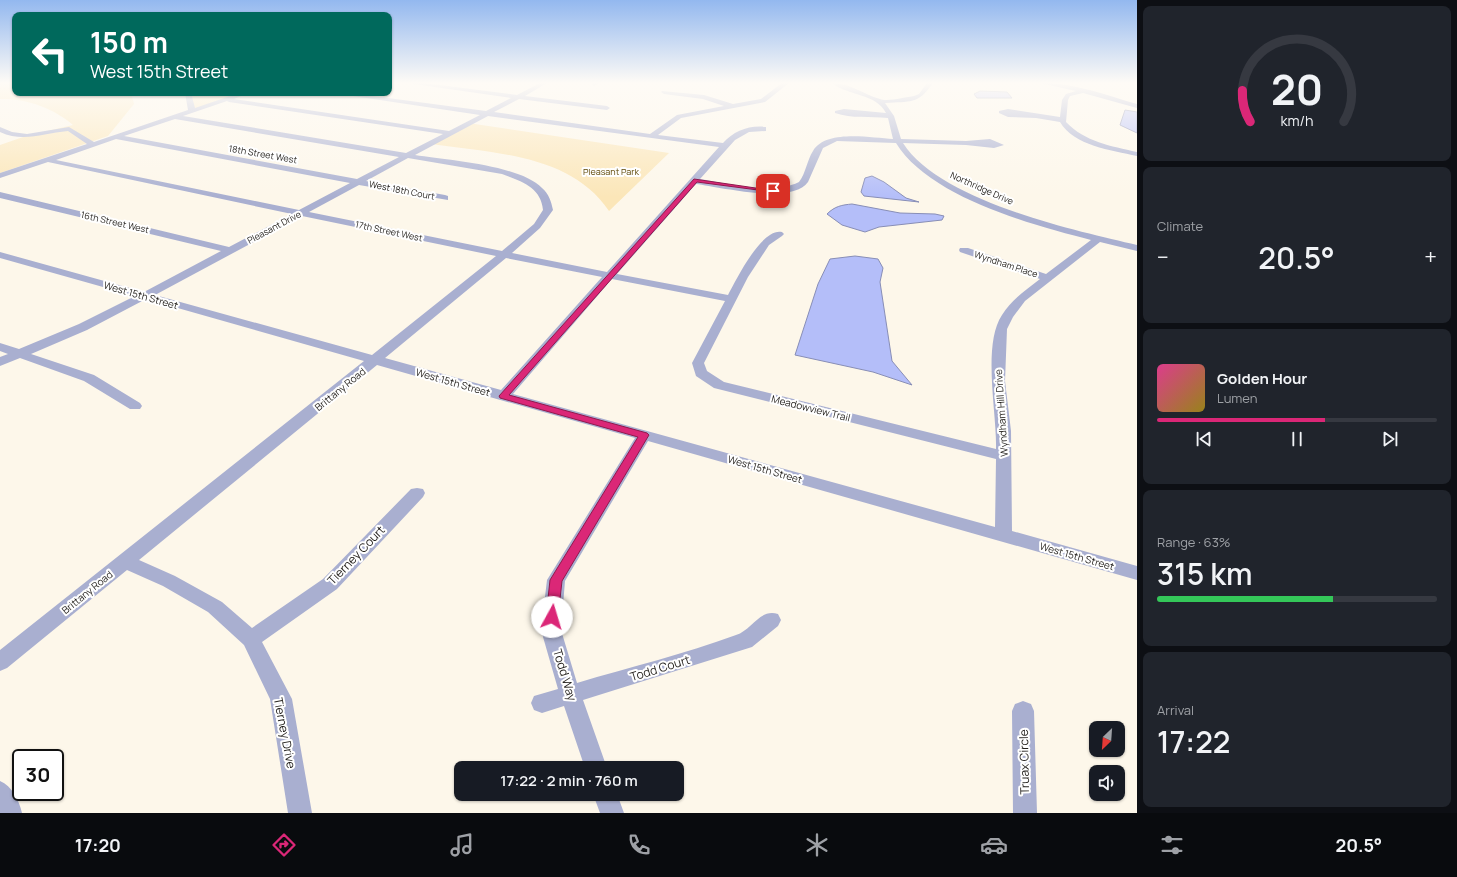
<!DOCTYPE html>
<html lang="en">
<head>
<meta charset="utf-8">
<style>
	body { margin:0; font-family:Manrope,sans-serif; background:#20242c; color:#f1f3f6; height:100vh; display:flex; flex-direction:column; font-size:15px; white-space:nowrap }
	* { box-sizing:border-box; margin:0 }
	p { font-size:13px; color:#9ea1a6 }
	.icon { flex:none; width:22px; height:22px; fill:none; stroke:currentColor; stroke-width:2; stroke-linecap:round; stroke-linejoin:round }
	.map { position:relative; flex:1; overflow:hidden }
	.side { display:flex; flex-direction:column; gap:6px; padding:6px; background:#0d0f14; width:320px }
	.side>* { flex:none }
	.banner { position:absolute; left:12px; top:12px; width:380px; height:84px; border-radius:8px; box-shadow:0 1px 3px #0004; background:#00695c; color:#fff; overflow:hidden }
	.needle { width:26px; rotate:205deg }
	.fabs { position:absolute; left:1089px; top:721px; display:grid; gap:8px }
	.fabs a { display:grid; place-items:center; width:36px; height:36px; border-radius:8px; background:#171b24; box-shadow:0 1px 3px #0004; font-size:20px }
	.speed { position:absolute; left:12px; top:749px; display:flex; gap:8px; font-size:20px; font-weight:700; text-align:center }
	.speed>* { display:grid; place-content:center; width:52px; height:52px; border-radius:50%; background:#171b24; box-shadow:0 1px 3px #0004; line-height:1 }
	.speed .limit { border:2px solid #111; border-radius:6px; background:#fff; color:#111 }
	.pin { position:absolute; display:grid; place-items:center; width:34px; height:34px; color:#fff; margin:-17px; border-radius:8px; box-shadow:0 2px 6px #0006 }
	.me { position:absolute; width:44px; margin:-22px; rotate:6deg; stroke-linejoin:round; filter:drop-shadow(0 0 3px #0008) }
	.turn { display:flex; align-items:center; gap:14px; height:84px; padding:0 12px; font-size:18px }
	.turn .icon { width:52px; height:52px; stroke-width:2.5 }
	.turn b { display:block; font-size:28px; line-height:34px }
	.big { font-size:30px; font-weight:600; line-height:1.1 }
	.side .card { flex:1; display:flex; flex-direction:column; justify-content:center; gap:6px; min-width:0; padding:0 14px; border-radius:8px; background:#20242c }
	.side .dial { align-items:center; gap:0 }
	.dial svg { height:104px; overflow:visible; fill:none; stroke:#363941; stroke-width:7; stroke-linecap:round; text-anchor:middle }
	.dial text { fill:#f1f3f6; stroke:none }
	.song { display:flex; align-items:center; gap:12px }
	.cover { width:48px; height:48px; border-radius:6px; background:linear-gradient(135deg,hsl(330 70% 55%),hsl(50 70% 35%)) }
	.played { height:4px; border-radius:2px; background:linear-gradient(90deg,#db2777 60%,#363941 60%) }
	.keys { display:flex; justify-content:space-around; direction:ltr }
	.heat { display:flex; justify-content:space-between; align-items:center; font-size:22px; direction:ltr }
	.charge { height:6px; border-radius:3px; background:linear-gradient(90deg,#34c759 63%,#363941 0) }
	.trip { position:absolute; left:454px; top:761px; width:230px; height:40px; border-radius:8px; background:#171b24; box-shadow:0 1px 3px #0004; font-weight:600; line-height:40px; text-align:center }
	.menu { display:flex; height:64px; justify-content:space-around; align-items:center; background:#090b0e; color:#9ea1a6 }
	.menu .icon { width:28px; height:28px }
	.menu .selected { color:#db2777 }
	.menu b { font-size:18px; color:#f1f3f6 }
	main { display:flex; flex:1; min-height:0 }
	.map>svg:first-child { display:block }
	.green { fill:#fbe6b8 }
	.water { fill:#b4bef9; stroke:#888eb6 }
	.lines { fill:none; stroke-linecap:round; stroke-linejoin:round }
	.minor { fill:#a9afd0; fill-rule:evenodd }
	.route { fill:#db2777; stroke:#8e194d }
	.labels { text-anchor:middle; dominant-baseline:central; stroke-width:4; stroke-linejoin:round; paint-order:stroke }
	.far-street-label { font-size:9px; fill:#221f1b; stroke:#fff }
	.far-park-label { font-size:9px; fill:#5d4605; stroke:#fff }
	.street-label { font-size:10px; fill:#221f1b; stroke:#fff }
	.near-street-label { font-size:12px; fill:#221f1b; stroke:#fff }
</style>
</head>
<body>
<main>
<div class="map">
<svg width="1137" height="813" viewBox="0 0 1137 813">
	<rect width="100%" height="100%" fill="#fdf7ea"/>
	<path class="green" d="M0,83H15V93H131L134,104L108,136L0,173V145L26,136L73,125C54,108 25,98 0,99Z
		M188,93H245L192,111Z
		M468,123L669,153L609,211C571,154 492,153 431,144Z"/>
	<path class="water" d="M980,91L1007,92L1012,98H977L974,94Z
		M1125,110L1137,112V133L1120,125Z
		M872,176L884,182L906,198L919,202L864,196L861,192L865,178Z
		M852,204L900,213L935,214L944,216L942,220L879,227L865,232L842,225L827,214C835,206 842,205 852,204Z
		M855,256L878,259L883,268L880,282L892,361L912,385L873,372L795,355L818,284L830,259Z"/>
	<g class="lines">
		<path class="minor" d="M407,83H424L517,95L540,83H547L525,96L607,106L610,108L607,110L519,99L494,112L650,134L677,115L724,106L703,99L664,94L661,92L662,91L704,95L733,104L761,99L782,83H789L765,102L681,118L658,135L723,143C734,131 749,125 766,127V131L749,132L735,140L700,179C731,184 770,196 799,182C806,173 807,160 813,151C826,129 871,138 893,139L888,118C870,116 852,119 835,113V111L844,109L886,113C876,93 848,96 832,83C850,83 863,94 880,99C887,102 906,97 914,96L919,94L927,83H933C918,105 910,101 885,103L894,116L901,139L966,141L990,139L1004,145L994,148L966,145L903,143C940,201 1073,230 1137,245V251L1100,242L1025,301L1013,317L1007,329L1005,381L1011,431L1012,531L1137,566V580L648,441L565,581L561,630L577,683C630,667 685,654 736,635C752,630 760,608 778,614L781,620L778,626L752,647L583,700L607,768H585L564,706L542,713L534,710L531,703L534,696L558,689L541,630L547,580L635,438L377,365L139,560L175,576L222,602L252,628L323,579L411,489L417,488L423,489L425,493L423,497L337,589L262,642L292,699L312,813H288L270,699L244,645L208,612L163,586L127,570L7,668L0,671V650L364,361L146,299L87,330L31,354L94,375L140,403L142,406L140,409H130L84,381L20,358L0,366V357L8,354L0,351V343L19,349L79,324L135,296L0,258V252L144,292L221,251L0,198V192L229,247L292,214L48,162L0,178V173L87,144L68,131C43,133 24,143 0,132V127L12,132L27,134L69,127L94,142L188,110L185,93H191L195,108L239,93H248L234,99L449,131L480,115L333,93H350L486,111L511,98ZM227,101L229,102L443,134L406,153L183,116ZM488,116L719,147L607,272L512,253L540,228L553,210C551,201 549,194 542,188C520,165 447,160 415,155ZM175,119L399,157L357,179L124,136ZM116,139L350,183L299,210L56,160ZM837,141L896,143C929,197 1032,225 1091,240L1046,274L968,248H960L959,250L960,252L1040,279C1026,290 1011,300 1002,315C982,345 997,413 996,449L724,382L707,371L704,363L748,277L769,245L782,236L784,234L782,232C762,227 736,280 728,295L617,274L696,184C720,187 792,205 808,182L823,148ZM408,158L502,174C521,181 541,187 543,210L534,224L502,251L309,212L359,185L448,200V196L445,195L366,181ZM302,216L496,256L372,355L155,295ZM506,258L602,277L501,390L385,358ZM612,279L725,301L692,363L696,376L714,388L996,459L995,527L513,394Z
			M592,83H599L594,86Z
			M1040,83C1073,82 1105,95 1137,104V108L1083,93L1070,96L1068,100L1066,122C1085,142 1111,146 1137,152V156C1111,150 1074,146 1060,122L1036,118L1008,117L999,113V111L1008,109L1060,117L1062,100L1066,94L1076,91Z
			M1023,701L1031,704L1034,711L1037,813H1013L1012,711L1015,704Z
			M0,781C12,786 19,800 22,813H0Z
			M593,794H617L624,813H600Z"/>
	</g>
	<linearGradient id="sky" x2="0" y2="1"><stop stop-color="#93b8ef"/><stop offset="0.42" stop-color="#fefbf6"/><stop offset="1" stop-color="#fefbf6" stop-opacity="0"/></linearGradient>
	<rect width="1137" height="197" fill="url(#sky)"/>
	<path class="route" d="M694,179L776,191L773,192L697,182L509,395L647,433L649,435L562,581L558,617L556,621L552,622L548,621L546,617L550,580L638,437L500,398L499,396Z"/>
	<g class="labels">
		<g class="far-street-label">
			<text transform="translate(263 154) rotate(10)">18th Street West</text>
			<text transform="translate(982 188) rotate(24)">Northridge Drive</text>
			<text transform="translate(402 190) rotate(11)">West 18th Court</text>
			<text transform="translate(115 222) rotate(13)">16th Street West</text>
			<text transform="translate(274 227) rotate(-28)">Pleasant Drive</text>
			<text transform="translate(389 231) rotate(12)">17th Street West</text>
			<text transform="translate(1006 264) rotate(18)">Wyndham Place</text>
		</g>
		<g class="far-park-label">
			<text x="611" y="171">Pleasant Park</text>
		</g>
		<g class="street-label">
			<text transform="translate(141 295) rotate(16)">West 15th Street</text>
			<text transform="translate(453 382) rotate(16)">West 15th Street</text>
			<text transform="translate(340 389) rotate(-39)">Brittany Road</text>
			<text transform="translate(811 408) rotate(14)">Meadowview Trail</text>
			<text transform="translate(1001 413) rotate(-94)">Wyndham Hill Drive</text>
			<text transform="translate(765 469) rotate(16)">West 15th Street</text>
			<text transform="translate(1077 556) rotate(16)">West 15th Street</text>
			<text transform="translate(87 592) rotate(-39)">Brittany Road</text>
		</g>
		<g class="near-street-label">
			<text transform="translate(356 555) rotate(-46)">Tierney Court</text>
			<text transform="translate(660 668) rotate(-17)">Todd Court</text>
			<text transform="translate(565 675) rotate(73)">Todd Way</text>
			<text transform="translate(285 733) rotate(79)">Tierney Drive</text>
			<text transform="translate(1024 762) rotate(-91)">Truax Circle</text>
		</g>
	</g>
</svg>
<div class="fabs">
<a><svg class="needle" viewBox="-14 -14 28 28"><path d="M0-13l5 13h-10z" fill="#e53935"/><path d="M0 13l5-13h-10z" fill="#9ea1a6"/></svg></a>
<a><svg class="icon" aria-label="sound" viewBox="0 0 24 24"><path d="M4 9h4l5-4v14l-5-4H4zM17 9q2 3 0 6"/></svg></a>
</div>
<div class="speed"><div class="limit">30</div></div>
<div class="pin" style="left:773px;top:191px;background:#d93025"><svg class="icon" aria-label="arrive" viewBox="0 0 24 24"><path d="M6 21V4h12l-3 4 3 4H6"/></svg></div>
<svg class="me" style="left:552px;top:617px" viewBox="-20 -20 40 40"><circle r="19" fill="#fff"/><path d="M0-13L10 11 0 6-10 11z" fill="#db2777"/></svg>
<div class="trip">17:22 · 2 min · 760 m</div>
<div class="banner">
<div class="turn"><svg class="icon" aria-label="left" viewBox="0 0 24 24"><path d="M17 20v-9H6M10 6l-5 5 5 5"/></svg><div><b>150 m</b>West 15th Street</div></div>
</div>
</div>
<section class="side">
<div class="card dial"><svg viewBox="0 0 100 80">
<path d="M14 69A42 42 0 1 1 86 69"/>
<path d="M14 69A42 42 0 0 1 8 45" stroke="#db2777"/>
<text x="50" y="56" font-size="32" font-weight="700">20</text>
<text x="50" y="72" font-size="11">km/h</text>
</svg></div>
<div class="card"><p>Climate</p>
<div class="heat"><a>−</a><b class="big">20.5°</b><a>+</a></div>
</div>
<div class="card">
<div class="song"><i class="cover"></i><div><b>Golden Hour</b><p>Lumen</p></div></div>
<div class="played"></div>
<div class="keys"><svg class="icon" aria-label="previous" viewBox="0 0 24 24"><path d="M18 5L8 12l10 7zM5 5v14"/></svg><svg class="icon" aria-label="pause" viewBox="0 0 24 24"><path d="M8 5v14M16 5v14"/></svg><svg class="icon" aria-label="next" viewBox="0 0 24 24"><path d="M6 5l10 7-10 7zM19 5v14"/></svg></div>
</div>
<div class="card"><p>Range · 63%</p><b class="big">315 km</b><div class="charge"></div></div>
<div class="card"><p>Arrival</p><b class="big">17:22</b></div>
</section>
</main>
<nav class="menu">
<b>17:20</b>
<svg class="icon selected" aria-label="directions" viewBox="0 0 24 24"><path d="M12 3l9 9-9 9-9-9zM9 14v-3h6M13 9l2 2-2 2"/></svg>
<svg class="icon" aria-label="music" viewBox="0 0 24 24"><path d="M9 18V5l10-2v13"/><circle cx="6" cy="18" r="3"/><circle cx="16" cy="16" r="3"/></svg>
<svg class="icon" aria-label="phone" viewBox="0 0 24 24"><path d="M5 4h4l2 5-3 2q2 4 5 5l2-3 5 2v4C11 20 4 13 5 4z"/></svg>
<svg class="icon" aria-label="climate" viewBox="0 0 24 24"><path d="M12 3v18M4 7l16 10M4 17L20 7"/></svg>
<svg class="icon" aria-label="car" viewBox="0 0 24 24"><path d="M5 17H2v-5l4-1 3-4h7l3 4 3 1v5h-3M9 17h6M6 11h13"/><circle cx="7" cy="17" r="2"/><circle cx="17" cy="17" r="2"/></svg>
<svg class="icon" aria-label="filters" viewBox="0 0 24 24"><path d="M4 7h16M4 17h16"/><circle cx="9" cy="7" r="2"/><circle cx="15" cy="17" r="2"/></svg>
<b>20.5°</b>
</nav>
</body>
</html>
